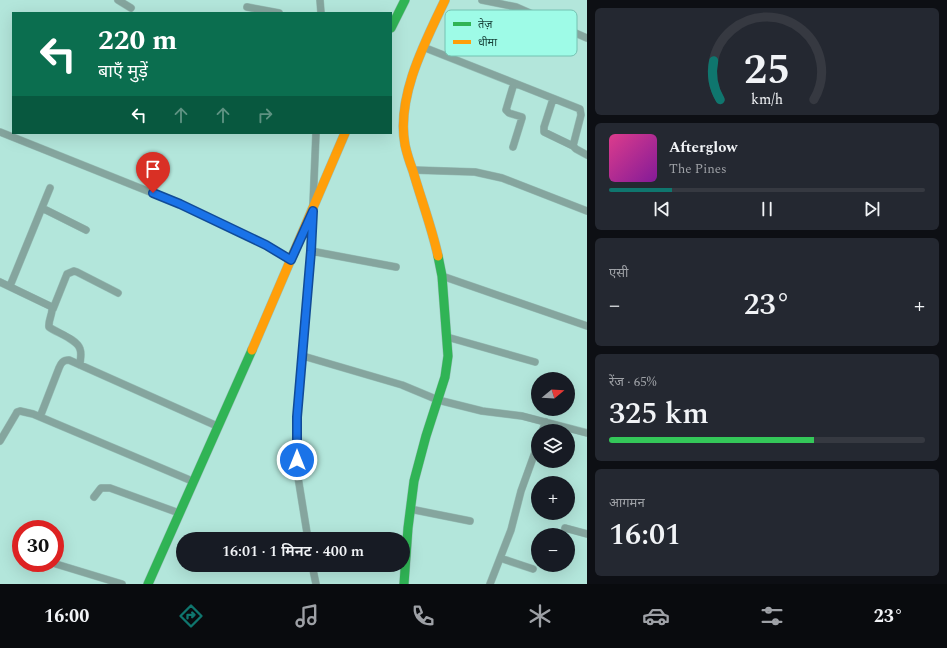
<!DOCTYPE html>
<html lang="hi">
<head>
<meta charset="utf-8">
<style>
	body { margin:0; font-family:Spectral,"Noto Sans Devanagari",serif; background:#242831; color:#f1f3f6; height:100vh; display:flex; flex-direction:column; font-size:15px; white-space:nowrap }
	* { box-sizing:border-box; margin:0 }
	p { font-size:13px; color:#9ea1a6 }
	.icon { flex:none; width:22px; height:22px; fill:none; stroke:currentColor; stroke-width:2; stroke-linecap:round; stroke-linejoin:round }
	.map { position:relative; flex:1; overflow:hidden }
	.details { display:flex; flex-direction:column; gap:8px; padding:8px; background:#0d0f14; width:360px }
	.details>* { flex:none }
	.hud { position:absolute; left:12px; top:12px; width:380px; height:122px; border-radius:0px; box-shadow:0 4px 16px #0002; background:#0b6e4f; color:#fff; overflow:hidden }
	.needle { width:26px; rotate:72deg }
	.controls { position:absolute; left:531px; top:372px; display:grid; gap:8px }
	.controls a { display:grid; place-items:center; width:44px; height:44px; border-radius:50%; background:#171b24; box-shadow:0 4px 16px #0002; font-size:20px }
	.speed { position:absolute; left:12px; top:520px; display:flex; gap:8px; font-size:20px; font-weight:700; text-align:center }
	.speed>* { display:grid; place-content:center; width:52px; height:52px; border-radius:50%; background:#171b24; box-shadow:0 4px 16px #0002; line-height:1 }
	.speed .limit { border:6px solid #d22; background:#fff; color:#111 }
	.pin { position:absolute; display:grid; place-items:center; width:34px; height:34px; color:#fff; margin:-41px -17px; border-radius:50% 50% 50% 0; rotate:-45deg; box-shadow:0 0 4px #0007 }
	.pin .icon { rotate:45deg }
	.me { position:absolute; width:44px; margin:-22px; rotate:0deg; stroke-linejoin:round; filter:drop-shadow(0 0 3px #0008) }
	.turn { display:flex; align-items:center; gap:14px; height:84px; padding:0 20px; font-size:18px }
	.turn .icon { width:52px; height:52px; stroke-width:2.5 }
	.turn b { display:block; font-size:28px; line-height:34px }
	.lanes { display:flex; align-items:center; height:38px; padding:0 20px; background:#0003; justify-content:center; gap:20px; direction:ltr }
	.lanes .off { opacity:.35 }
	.big { font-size:30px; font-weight:600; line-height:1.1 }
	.details .card { flex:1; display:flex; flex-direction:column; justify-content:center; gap:6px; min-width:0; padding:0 14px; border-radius:6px; background:#242831 }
	.details .dial { align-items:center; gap:0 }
	.dial svg { height:104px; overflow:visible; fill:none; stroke:#363941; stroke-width:7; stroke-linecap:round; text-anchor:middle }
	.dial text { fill:#f1f3f6; stroke:none }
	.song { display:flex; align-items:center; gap:12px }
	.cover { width:48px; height:48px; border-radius:6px; background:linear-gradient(135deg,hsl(330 70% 55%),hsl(290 70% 35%)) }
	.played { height:4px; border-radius:2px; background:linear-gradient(90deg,#0f766e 20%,#363941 20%) }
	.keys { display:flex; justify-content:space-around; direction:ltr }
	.heat { display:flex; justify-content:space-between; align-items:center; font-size:22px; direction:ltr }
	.charge { height:6px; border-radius:3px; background:linear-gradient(90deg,#34c759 65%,#363941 0) }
	.trip { position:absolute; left:176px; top:532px; width:234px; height:40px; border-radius:20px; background:#171b24; box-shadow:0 4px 16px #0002; font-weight:600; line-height:40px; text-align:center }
	.menu { display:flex; height:64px; justify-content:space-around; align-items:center; background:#090b0e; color:#9ea1a6 }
	.menu .icon { width:28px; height:28px }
	.menu .on { color:#0f766e }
	.menu b { font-size:18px; color:#f1f3f6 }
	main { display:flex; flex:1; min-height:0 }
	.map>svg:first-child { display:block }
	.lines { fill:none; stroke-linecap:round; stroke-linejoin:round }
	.street-casing { stroke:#98c0b8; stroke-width:8 }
	.fast-casing { stroke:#98c0b8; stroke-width:10 }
	.slow-casing { stroke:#98c0b8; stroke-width:10 }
	.street { stroke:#85a59e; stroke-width:7 }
	.fast { stroke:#30b455; stroke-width:9 }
	.slow { stroke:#ff9f0a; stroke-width:9 }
	.route-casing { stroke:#114b97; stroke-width:10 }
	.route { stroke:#1a73e8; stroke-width:7 }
	.key { fill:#9efbe7; stroke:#75c2b2; stroke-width:1 }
	.key-label { font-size:11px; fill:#163e36 }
</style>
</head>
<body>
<main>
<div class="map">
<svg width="587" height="584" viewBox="0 0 587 584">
	<rect width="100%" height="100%" fill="#b3e6db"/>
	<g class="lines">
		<defs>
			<path id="street" d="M118,0L131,8
				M320,0L321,13
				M482,0L516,7L587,38
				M247,7L279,13
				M423,47L580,109L581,115L573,146L576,149L587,155
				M553,99L544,127V132L573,146
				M0,132L180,204L266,245L291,260
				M513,147L522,118V117L509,113L506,110L514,83
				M413,170L475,172L502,178L587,211
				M313,204L316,133
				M42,208L86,230
				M311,251L396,267
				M442,276L587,326
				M0,282L52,307C53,314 48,320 49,327C57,333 77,339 80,349C82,354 80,360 80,365
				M10,286L50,188
				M53,309L67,274L74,271L77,272L118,293
				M447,337L535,362
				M303,356L402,385L438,400L482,411L522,416L587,433
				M40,417L59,368C61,363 63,360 69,360L217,426
				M542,431L546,422
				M0,441L16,414L17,412L20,411L33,414L192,481
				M94,497L101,488H110L179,513
				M410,509L470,521
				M565,528L587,534
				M308,539L297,471V417L311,251L313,215
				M500,558L533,569
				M56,564L122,584
				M312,565L316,584
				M490,584L511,530L521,491L538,444"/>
			<path id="fast" d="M391,28L405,0
				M148,584L252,350
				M404,584L408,528L414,481L426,436L445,377L448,356L442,276L438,256"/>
			<path id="slow" d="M438,256C432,228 421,199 413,171C410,163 407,154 405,145C396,97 425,42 445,0
				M252,350L345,133"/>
		</defs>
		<use href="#street" class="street-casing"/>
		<use href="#fast" class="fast-casing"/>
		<use href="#slow" class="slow-casing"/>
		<use href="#street" class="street"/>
		<use href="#fast" class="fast"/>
		<use href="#slow" class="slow"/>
	</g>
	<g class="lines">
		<defs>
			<path id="route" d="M153,193L180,204L266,245L291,260L313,211L311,251L297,417V460"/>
		</defs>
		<use href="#route" class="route-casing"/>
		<use href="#route" class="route"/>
	</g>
	<rect x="445" y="10" width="132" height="46" rx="6" class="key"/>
	<rect x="453" y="22" width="18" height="4" fill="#30b455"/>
	<rect x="453" y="40" width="18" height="4" fill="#ff9f0a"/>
	<g class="key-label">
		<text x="478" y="28">तेज़</text>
		<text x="478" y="46">धीमा</text>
	</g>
</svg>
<div class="controls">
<a><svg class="needle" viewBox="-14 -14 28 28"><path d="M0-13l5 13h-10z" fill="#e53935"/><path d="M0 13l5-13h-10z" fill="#9ea1a6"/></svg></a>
<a><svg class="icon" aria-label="layers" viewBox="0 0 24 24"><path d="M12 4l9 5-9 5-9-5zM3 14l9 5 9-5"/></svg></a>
<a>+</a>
<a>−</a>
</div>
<div class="speed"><div class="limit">30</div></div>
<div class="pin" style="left:153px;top:193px;background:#d93025"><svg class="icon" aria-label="arrive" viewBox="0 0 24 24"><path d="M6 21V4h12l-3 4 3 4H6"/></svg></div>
<svg class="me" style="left:297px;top:460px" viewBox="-20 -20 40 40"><circle r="17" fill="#1a73e8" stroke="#fff" stroke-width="3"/><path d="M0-11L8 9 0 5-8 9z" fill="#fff"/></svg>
<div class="trip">16:01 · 1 मिनट · 400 m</div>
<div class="hud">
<div class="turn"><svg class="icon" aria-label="left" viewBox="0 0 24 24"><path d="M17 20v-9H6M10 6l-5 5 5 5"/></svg><div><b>220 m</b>बाएँ मुड़ें</div></div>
<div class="lanes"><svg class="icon" aria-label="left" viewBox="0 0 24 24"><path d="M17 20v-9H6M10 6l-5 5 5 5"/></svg><svg class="icon off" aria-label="ahead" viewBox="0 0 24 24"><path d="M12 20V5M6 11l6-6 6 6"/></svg><svg class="icon off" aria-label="ahead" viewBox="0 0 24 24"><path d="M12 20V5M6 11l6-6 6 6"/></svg><svg class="icon off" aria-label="right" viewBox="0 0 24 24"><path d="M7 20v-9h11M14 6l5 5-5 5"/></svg></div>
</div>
</div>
<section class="details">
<div class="card dial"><svg viewBox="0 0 100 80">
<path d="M14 69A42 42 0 1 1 86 69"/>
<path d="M14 69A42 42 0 0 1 9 39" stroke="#0f766e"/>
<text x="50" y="56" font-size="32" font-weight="700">25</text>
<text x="50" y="72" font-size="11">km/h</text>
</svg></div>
<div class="card">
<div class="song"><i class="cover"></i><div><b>Afterglow</b><p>The Pines</p></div></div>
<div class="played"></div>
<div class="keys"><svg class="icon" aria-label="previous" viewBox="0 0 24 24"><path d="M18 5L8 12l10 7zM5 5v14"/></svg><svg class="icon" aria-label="pause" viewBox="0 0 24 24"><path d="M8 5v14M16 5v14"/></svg><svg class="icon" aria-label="next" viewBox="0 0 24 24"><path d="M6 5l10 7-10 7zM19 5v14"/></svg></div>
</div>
<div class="card"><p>एसी</p>
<div class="heat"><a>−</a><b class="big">23°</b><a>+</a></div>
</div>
<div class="card"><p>रेंज · 65%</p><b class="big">325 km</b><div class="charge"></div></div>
<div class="card"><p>आगमन</p><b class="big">16:01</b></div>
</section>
</main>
<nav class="menu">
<b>16:00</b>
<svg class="icon on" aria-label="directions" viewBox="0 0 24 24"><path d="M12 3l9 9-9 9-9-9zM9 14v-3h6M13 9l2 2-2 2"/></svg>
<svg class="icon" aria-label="music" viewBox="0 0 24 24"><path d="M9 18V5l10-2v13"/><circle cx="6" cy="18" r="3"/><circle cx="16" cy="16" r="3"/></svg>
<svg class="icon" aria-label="phone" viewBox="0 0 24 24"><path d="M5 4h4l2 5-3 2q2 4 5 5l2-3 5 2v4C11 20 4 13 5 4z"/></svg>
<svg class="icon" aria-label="climate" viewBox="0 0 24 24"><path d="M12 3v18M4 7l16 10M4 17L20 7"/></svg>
<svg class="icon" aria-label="car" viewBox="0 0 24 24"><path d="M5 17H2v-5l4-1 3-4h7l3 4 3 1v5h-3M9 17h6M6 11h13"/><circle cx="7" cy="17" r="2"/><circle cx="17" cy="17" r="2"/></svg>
<svg class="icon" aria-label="filters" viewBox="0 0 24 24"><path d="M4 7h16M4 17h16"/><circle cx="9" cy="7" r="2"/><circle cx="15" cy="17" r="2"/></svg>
<b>23°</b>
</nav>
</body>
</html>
